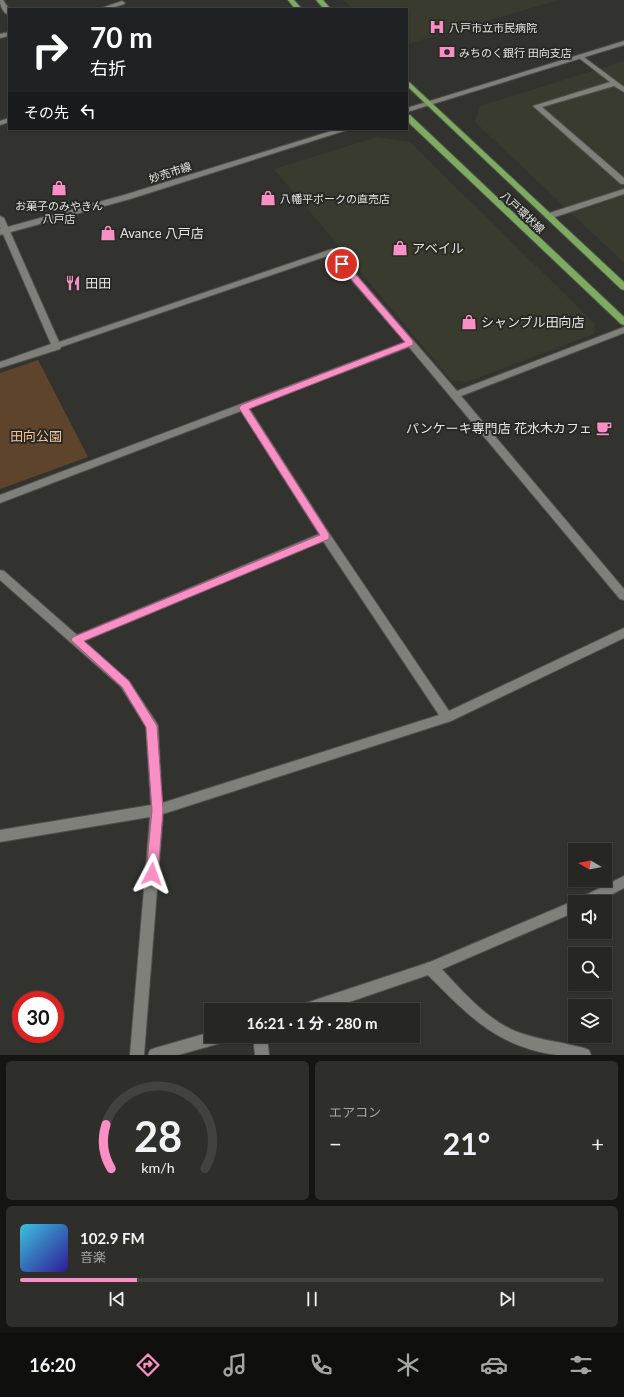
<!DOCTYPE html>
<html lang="ja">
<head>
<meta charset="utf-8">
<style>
	body { margin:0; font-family:Lato,"Noto Sans JP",sans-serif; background:#2e2e2a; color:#f1f3f6; height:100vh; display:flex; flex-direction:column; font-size:15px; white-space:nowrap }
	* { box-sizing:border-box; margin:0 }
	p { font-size:13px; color:#a4a5a5 }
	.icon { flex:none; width:22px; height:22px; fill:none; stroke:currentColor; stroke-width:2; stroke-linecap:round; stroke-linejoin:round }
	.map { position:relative; height:1055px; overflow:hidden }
	.panel { display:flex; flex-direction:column; gap:6px; padding:6px; background:#151513; flex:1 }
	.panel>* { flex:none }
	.banner { position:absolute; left:8px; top:8px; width:400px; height:122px; border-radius:0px; box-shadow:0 1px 3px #0004,0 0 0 1px #424340; background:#202124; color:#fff; overflow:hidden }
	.needle { width:26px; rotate:279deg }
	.controls { position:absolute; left:568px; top:843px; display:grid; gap:8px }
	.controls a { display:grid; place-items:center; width:44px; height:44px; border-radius:0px; background:#262622; box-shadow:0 1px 3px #0004,0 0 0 1px #424340; font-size:20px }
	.speed { position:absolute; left:12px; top:991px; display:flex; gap:8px; font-size:20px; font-weight:700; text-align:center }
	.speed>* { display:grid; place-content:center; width:52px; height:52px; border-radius:50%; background:#262622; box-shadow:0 1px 3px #0004,0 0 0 1px #424340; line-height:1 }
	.speed .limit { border:6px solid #d22; background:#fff; color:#111 }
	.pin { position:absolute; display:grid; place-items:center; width:34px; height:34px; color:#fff; margin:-17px; border:2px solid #fff; border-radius:50%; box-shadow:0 1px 4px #0007 }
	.me { position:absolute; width:44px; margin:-22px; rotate:4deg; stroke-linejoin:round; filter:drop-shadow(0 0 3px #0008) }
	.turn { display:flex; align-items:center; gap:14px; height:84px; padding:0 16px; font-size:18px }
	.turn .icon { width:52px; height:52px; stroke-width:2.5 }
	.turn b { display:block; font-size:28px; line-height:34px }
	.then { display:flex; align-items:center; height:38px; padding:0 16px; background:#0003; gap:8px; font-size:15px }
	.big { font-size:30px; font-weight:700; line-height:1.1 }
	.panel .widget { flex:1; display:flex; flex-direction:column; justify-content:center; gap:6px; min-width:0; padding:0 14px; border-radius:6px; background:#2e2e2a }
	.panel .dial { align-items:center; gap:0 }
	.dial svg { height:104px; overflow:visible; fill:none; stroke:#424340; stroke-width:7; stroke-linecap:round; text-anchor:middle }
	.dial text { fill:#f1f3f6; stroke:none }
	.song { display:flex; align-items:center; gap:12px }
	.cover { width:48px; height:48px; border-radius:6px; background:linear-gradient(135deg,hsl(190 70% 55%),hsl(250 70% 35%)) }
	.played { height:4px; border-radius:2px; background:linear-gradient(90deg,#fa8fc6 20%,#424340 20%) }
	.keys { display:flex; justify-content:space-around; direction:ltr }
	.heat { display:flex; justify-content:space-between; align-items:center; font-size:22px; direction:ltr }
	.panel .tiles { flex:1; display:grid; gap:6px; grid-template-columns:1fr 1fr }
	.widget:last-child { grid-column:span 2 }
	.trip { position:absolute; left:204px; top:1003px; width:216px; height:40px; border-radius:0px; background:#262622; box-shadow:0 1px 3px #0004,0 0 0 1px #424340; font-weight:700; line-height:40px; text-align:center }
	.menu { display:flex; height:64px; justify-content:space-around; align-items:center; background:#0f0f0e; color:#a4a5a5 }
	.menu .icon { width:28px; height:28px }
	.menu .current { color:#fa8fc6 }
	.menu b { font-size:18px; color:#f1f3f6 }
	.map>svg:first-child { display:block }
	.built { fill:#3a3b2f }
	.green { fill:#5f442c }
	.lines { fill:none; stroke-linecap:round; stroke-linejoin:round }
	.lane-casing { stroke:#4f504b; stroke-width:2 }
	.street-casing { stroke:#4f504b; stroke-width:2 }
	.secondary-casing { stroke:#4f504b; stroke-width:2 }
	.primary-casing { stroke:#4f504b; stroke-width:2 }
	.lane { fill:#7f807a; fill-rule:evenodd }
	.street { fill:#7f807a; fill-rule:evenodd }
	.secondary { fill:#7f807a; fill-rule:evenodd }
	.primary { fill:#7dab60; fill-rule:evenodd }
	.route { fill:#fa8fc6; stroke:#a25d81 }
	.labels { text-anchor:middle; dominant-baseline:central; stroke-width:4; stroke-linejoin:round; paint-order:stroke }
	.far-poi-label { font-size:11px; fill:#e6e6e3; stroke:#282924; text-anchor:start }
	.far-street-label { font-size:11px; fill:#e6e6e3; stroke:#282924 }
	.poi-label { font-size:13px; fill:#e6e6e3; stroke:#282924; text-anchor:start }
	.park-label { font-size:13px; fill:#f6c296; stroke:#282924 }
</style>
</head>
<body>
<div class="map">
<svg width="624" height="1055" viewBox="0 0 624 1055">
	<rect width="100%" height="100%" fill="#32332e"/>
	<path class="built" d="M344,0H559L407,44V9H353Z
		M624,61V263L475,122L480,106Z
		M377,137L410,142L595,324L594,334L467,382L451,380L274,169Z"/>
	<path class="green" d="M38,360L88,457L0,489V373Z"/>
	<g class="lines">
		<defs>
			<path id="lane" d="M581,55L624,87V92L614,86L542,107L624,178V184H621L533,106L610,82L579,58V56Z
				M624,189V194L552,218H546L545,216L546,214Z"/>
			<path id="street" d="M0,0H3L9,9V15C3,13 0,6 0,0Z
				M122,1L125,3L124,4L109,9H99Z
				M9,32V36L0,38V34Z
				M9,118V122L0,125V121Z
				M0,216L4,218L59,342L332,249L335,250L457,391L624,327V333L461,396L624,589V600L620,599L409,347L249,408L329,533L449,711L624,628V638L451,721L163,814L144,1055H130L150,817L0,842V830L151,805L146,727L121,687L0,580V570L4,571L77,635L319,534L241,411L0,503V495L405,342L330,255L61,347L60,349L0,368V362L51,344L0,227ZM323,541L439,715L162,803L158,726L156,722L129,681L84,641Z
				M431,962L436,963C459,987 484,1018 515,1031C537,1040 562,1042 584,1048L589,1050L591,1055C580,1055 568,1055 557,1055C496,1047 467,1014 426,973L425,968L426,963Z
				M253,1036H267L269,1055H255Z"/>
			<path id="secondary" d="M624,41V45L407,112V108Z
				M338,129H350L130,199L0,235V229L124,195Z
				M624,876V888L597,902H575V912L431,974L326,1010H299L301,1005L306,1003L430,962L571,902L575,900L578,901L580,898Z
				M211,1032V1036H228L226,1041L221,1043L178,1055H148L150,1050L155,1048Z"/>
			<path id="primary" d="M288,0H294L302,9H295Z
				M316,0H323L331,9H324Z
				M407,80L624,282V290L621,289L407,86Z
				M407,115H410L624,317V325L621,324L407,121Z"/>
		</defs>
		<use href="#lane" class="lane-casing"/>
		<use href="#street" class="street-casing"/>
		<use href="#secondary" class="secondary-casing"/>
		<use href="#primary" class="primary-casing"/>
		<use href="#lane" class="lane"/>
		<use href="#street" class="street"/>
		<use href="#secondary" class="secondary"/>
		<use href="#primary" class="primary"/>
	</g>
	<path class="route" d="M342,261L345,262L413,341V345L249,409L329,534V539L84,641L129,681L157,726L163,810L158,874L156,878L152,879L148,878L146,874L152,810L146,727L122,687L71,640L73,637L320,535L239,408L241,405L405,342L339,265V262Z"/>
	<defs>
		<symbol id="hospital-bare" viewBox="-9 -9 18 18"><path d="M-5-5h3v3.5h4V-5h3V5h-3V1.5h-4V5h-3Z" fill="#fa8fc6" stroke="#282924" stroke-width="2.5" paint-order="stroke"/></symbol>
		<symbol id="bank-bare" viewBox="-9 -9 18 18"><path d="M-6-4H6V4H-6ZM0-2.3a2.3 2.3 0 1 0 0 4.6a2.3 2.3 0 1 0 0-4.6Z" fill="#fa8fc6" stroke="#282924" stroke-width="2.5" paint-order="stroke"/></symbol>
		<symbol id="shop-bare" viewBox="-9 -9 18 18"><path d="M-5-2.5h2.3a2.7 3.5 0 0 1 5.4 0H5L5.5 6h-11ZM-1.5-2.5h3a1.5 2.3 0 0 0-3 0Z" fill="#fa8fc6" stroke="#282924" stroke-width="2.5" paint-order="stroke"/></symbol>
		<symbol id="restaurant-bare" viewBox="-9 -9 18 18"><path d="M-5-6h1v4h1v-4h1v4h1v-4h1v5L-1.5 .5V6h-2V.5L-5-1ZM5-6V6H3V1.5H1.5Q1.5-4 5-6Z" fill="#fa8fc6" stroke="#282924" stroke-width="2.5" paint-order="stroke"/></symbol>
		<symbol id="cafe-bare" viewBox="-9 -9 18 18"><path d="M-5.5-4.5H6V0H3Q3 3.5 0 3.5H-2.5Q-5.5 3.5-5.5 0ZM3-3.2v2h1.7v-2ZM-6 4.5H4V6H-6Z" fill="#fa8fc6" stroke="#282924" stroke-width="2.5" paint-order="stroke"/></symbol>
	</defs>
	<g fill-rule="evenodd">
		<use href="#hospital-bare" x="426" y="16" width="22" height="22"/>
		<use href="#bank-bare" x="436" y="41" width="22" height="22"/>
		<use href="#shop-bare" x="48" y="177" width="22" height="22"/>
		<use href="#shop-bare" x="257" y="187" width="22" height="22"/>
		<use href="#shop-bare" x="97" y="222" width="22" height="22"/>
		<use href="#shop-bare" x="389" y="237" width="22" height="22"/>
		<use href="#restaurant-bare" x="62" y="272" width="22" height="22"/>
		<use href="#shop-bare" x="458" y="311" width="22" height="22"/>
		<use href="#cafe-bare" x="593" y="417" width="22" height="22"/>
	</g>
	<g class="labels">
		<g class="far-poi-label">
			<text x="449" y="27">八戸市立市民病院</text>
			<text x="459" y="52">みちのく銀行 田向支店</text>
			<text x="280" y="198">八幡平ポークの直売店</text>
			<text x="59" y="205" text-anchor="middle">お菓子のみやきん<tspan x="59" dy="13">八戸店</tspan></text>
		</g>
		<g class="far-street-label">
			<text transform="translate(170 172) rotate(-18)">妙売市線</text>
			<text transform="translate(523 212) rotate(43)">八戸環状線</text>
		</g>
		<g class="poi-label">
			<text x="120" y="233">Avance 八戸店</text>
			<text x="412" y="248">アベイル</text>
			<text x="85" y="283">田田</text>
			<text x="481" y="322">シャンブル田向店</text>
			<text x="592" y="428" text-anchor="end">パンケーキ専門店 花水木カフェ</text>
		</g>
		<g class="park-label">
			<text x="36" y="436">田向公園</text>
		</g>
	</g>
</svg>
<div class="controls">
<a><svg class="needle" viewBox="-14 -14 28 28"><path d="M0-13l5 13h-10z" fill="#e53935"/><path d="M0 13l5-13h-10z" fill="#a4a5a5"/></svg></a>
<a><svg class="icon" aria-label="sound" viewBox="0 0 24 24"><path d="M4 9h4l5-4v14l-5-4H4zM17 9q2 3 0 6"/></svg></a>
<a><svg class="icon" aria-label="search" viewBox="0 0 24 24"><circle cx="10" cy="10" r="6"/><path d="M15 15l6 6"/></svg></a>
<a><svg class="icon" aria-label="layers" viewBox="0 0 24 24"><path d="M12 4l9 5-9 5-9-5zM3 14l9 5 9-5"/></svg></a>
</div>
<div class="speed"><div class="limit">30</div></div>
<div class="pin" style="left:342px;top:264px;background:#d93025"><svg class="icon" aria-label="arrive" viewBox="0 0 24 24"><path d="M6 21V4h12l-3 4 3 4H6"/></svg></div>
<svg class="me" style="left:152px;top:874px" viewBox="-20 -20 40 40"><path d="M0-17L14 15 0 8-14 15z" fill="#fa8fc6" stroke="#fff" stroke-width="4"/></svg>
<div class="trip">16:21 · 1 分 · 280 m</div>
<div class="banner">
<div class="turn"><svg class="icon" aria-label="right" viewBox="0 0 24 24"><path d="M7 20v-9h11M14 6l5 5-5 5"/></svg><div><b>70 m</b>右折</div></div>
<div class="then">その先<svg class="icon" aria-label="left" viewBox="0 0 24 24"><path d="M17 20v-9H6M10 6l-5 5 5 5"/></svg></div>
</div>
</div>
<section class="panel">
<div class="tiles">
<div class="widget dial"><svg viewBox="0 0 100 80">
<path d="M14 69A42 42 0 1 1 86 69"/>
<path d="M14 69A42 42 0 0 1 10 35" stroke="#fa8fc6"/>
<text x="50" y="56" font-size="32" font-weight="700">28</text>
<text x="50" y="72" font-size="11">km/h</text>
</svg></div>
<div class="widget"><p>エアコン</p>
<div class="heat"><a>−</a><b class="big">21°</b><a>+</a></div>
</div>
<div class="widget">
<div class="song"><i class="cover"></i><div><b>102.9 FM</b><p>音楽</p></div></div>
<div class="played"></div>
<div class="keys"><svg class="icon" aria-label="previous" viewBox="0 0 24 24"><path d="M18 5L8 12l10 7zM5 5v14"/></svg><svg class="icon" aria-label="pause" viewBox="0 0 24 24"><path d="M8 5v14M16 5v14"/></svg><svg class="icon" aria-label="next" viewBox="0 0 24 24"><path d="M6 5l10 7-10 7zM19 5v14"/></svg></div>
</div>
</div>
</section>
<nav class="menu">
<b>16:20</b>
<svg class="icon current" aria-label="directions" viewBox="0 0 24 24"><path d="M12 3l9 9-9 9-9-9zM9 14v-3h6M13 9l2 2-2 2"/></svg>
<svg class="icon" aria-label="music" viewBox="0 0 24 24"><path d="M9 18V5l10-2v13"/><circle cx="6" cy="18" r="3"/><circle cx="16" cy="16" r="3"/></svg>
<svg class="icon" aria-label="phone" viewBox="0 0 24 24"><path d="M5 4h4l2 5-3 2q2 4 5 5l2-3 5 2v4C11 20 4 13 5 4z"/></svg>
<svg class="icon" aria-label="climate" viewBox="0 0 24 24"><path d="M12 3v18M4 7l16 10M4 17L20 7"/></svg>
<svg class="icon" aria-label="car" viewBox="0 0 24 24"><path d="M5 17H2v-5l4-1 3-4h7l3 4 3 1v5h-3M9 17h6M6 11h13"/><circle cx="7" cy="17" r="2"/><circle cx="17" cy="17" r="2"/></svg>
<svg class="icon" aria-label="filters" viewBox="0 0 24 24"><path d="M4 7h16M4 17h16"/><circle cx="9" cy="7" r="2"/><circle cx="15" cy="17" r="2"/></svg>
</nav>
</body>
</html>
